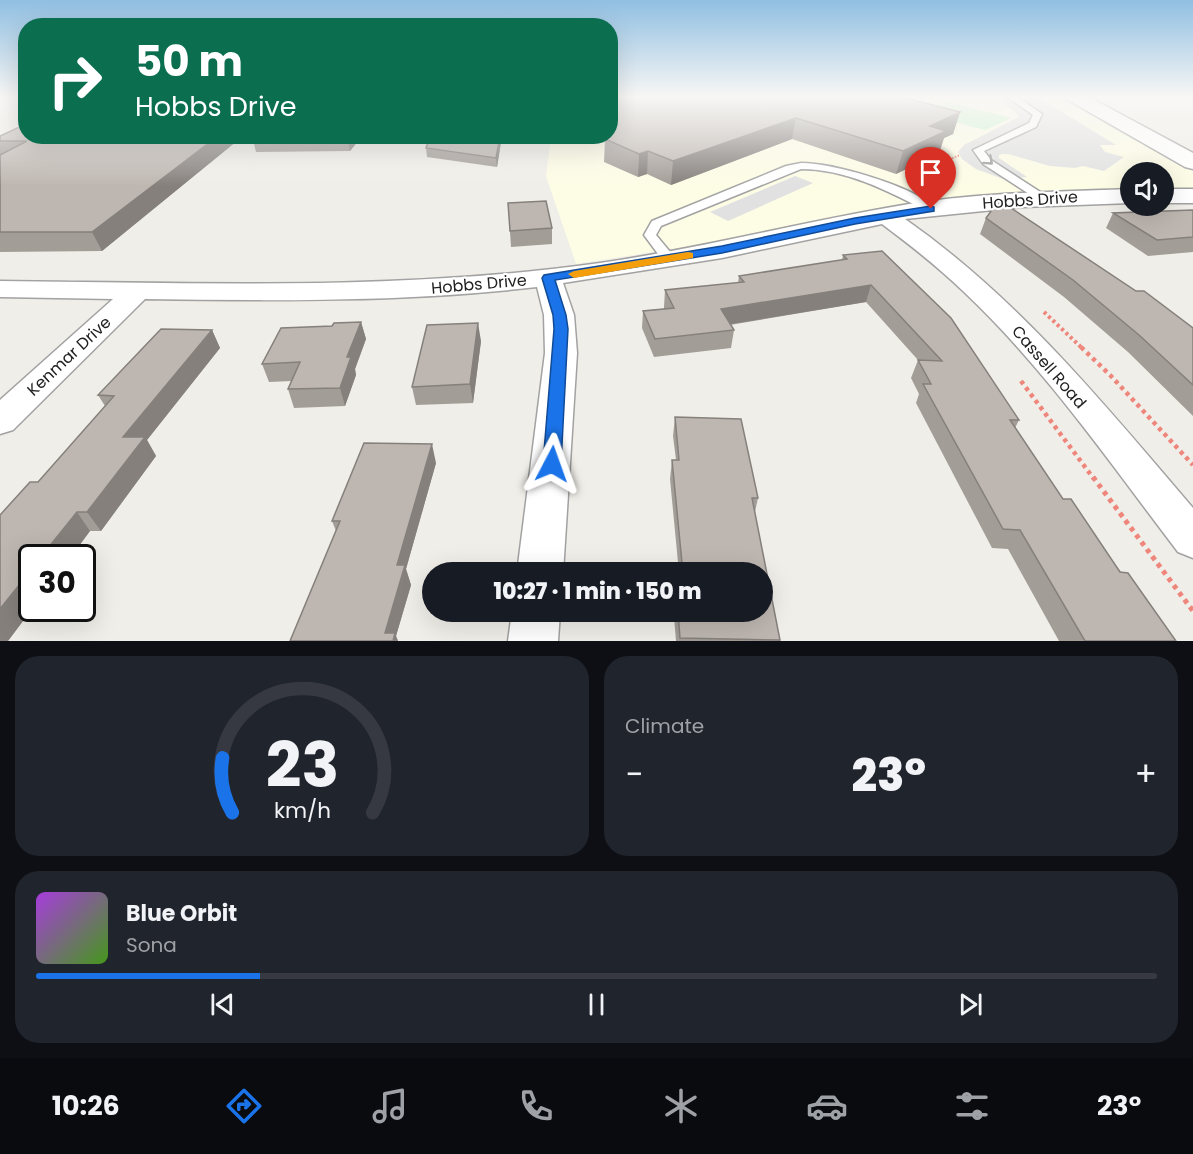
<!DOCTYPE html>
<html lang="en">
<head>
<meta charset="utf-8">
<style>
	body { margin:0; font-family:Poppins,sans-serif; background:#20242c; color:#f1f3f6; height:100vh; display:flex; flex-direction:column; font-size:22px; white-space:nowrap }
	* { box-sizing:border-box; margin:0 }
	p { font-size:20px; color:#9ea1a6 }
	.icon { flex:none; width:33px; height:33px; fill:none; stroke:currentColor; stroke-width:2; stroke-linecap:round; stroke-linejoin:round }
	.map { position:relative; height:641px; overflow:hidden }
	.panel { display:flex; flex-direction:column; gap:15px; padding:15px; background:#0d0f14; flex:1 }
	.panel>* { flex:none }
	.hud { position:absolute; left:18px; top:18px; width:600px; height:126px; border-radius:24px; box-shadow:0 6px 24px #0002; background:#0b6e4f; color:#fff; overflow:hidden }
	.controls { position:absolute; left:1120px; top:162px; display:grid; gap:12px }
	.controls a { display:grid; place-items:center; width:54px; height:54px; border-radius:50%; background:#171b24; box-shadow:0 6px 24px #0002; font-size:30px }
	.speed { position:absolute; left:18px; top:544px; display:flex; gap:12px; font-size:30px; font-weight:700; text-align:center }
	.speed>* { display:grid; place-content:center; width:78px; height:78px; border-radius:50%; background:#171b24; box-shadow:0 6px 24px #0002; line-height:1 }
	.speed .limit { border:3px solid #111; border-radius:9px; background:#fff; color:#111 }
	.pin { position:absolute; display:grid; place-items:center; width:51px; height:51px; color:#fff; margin:-62px -26px; border-radius:50% 50% 50% 0; rotate:-45deg; box-shadow:0 0 6px #0007 }
	.pin .icon { rotate:45deg }
	.me { position:absolute; width:66px; margin:-33px; rotate:4deg; stroke-linejoin:round; filter:drop-shadow(0 0 4px #0008) }
	.turn { display:flex; align-items:center; gap:21px; height:126px; padding:0 18px; font-size:27px }
	.turn .icon { width:78px; height:78px; stroke-width:2.5 }
	.turn b { display:block; font-size:42px; line-height:51px }
	.big { font-size:45px; font-weight:800; line-height:1.1 }
	.panel .widget { flex:1; display:flex; flex-direction:column; justify-content:center; gap:9px; min-width:0; padding:0 21px; border-radius:24px; background:#20242c }
	.panel .dial { align-items:center; gap:0 }
	.dial svg { height:156px; overflow:visible; fill:none; stroke:#363941; stroke-width:7; stroke-linecap:round; text-anchor:middle }
	.dial text { fill:#f1f3f6; stroke:none }
	.song { display:flex; align-items:center; gap:18px }
	.cover { width:72px; height:72px; border-radius:9px; background:linear-gradient(135deg,hsl(280 70% 55%),hsl(100 70% 35%)) }
	.played { height:6px; border-radius:3px; background:linear-gradient(90deg,#1a73e8 20%,#363941 20%) }
	.keys { display:flex; justify-content:space-around; direction:ltr }
	.heat { display:flex; justify-content:space-between; align-items:center; font-size:33px; direction:ltr }
	.panel .tiles { flex:1; display:grid; gap:15px; grid-template-columns:1fr 1fr }
	.widget:last-child { grid-column:span 2 }
	.trip { position:absolute; left:422px; top:562px; width:351px; height:60px; border-radius:30px; background:#171b24; box-shadow:0 6px 24px #0002; font-weight:800; line-height:60px; text-align:center }
	.dock { display:flex; height:96px; justify-content:space-around; align-items:center; background:#090b0e; color:#9ea1a6 }
	.dock .icon { width:42px; height:42px }
	.dock .active { color:#1a73e8 }
	.dock b { font-size:27px; color:#f1f3f6 }
	.map>svg:first-child { display:block }
	.education { fill:#fdfce5 }
	.park { fill:#cbf5cd }
	.parking { fill:#e1e1e1 }
	.lines { fill:none; stroke-linecap:round; stroke-linejoin:round }
	.service-casing { stroke:#a2a2a2; stroke-width:3 }
	.minor-casing { stroke:#a2a2a2; stroke-width:3 }
	.tertiary-casing { stroke:#a2a2a2; stroke-width:3 }
	.path-far4 { stroke:#ee867c; stroke-width:2; stroke-dasharray:1.5 1.5; stroke-linecap:butt }
	.path-far3 { stroke:#ee867c; stroke-width:3; stroke-dasharray:2 2; stroke-linecap:butt }
	.path-far2 { stroke:#ee867c; stroke-width:4; stroke-dasharray:3 3; stroke-linecap:butt }
	.path-far1 { stroke:#ee867c; stroke-width:4.5; stroke-dasharray:4 4; stroke-linecap:butt }
	.path { stroke:#ee867c; stroke-width:5; stroke-dasharray:4.5 4.5; stroke-linecap:butt }
	.service { fill:#fff; fill-rule:evenodd }
	.minor { fill:#fff; fill-rule:evenodd }
	.tertiary { fill:#fff; fill-rule:evenodd }
	.wall { fill:#a39d98 }
	.shaded-wall { fill:#85807c }
	.building { fill:#beb7b1; stroke:#85807c; stroke-width:1.5 }
	.oneway { stroke:#9b9b9b }
	.route { fill:#1a73e8; stroke:#114b97; stroke-width:1.5 }
	.slow { fill:#f59e0b }
	.labels { text-anchor:middle; dominant-baseline:central; stroke-width:4.5; stroke-linejoin:round; paint-order:stroke }
	.street-label { font-size:16px; fill:#212121; stroke:#fff }
</style>
</head>
<body>
<div class="map">
<svg width="1193" height="641" viewBox="0 0 1193 641">
	<rect width="100%" height="100%" fill="#f0eee8"/>
	<path class="education" d="M611,96H1063L1193,171V189H1164V172H1131V189L981,195L878,208L692,246L576,264L546,176L551,137L610,136Z"/>
	<path class="park" d="M946,101L1011,118L985,130L932,116L929,108Z"/>
	<path class="parking" d="M993,96H1036L1116,145H1100L1105,152L1124,157L1104,171L1083,166L1075,168L1050,166L1008,154H1002L999,155V158L1027,177L1003,179L976,169L962,159L958,152L964,145L1019,117L1017,113Z
		M795,176L813,183L728,221L710,212Z"/>
	<g class="lines">
		<defs>
			<path id="service" d="M1006,96H1016L1042,114L1036,127L984,151L991,160L1048,197V201H1040L983,164L973,150L1029,123L1033,115Z
				M801,163C833,163 914,186 937,209L931,212L927,211C888,191 846,169 801,169L661,226L656,235L676,259L674,262H664L644,235L652,221L786,166Z"/>
			<path id="minor" d="M1131,189V203L1023,207L905,219C1018,298 1104,404 1193,508V558L1178,552C1110,463 1045,368 963,291C937,266 910,245 882,224L722,258L563,283L574,315L577,353L563,573H517L545,353L544,315L537,287C407,302 276,301 145,299L13,430L0,434V400L113,299L0,297V281C200,283 401,291 600,263C704,248 805,221 909,204C982,192 1057,192 1131,189Z
				M1164,189H1193V203H1164Z
				M512,612H560L558,641H508Z"/>
			<path id="tertiary" d="M1065,96H1087L1193,153V169L1185,167L1068,100Z"/>
		</defs>
		<use href="#service" class="service-casing"/>
		<use href="#minor" class="minor-casing"/>
		<use href="#tertiary" class="tertiary-casing"/>
		<path class="path-far4" d="M941,163L960,155"/>
		<path class="path-far3" d="M916,176L944,161"/>
		<path class="path-far2" d="M1044,312L1083,349"/>
		<path class="path-far1" d="M1081,347L1111,376L1193,465
			M1021,381L1094,479"/>
		<path class="path" d="M1093,477L1193,611"/>
		<use href="#service" class="service"/>
		<use href="#minor" class="minor"/>
		<use href="#tertiary" class="tertiary"/>
	</g>
	<path class="wall" d="M615,96L960,112L953,134L944,138L939,153L896,174L792,139L671,185L647,174L638,177L604,162L605,139Z
		M0,136H243L102,251L0,252Z
		M252,136H362L350,151L256,152Z
		M430,136H502L497,167L427,157L426,148Z
		M508,203L552,228V244L511,247Z
		M1193,210V252L1148,256L1106,228L1113,213Z
		M986,218L1136,291L1193,328V416L1128,352L1064,297L980,234Z
		M843,255L1019,420L1015,428L1063,499L1176,641H1059L1008,549L992,548L916,403L919,394L911,378L918,360L866,302L730,325L734,330L731,348L654,357L642,328L643,311L664,309V307L665,290L738,283L739,276L842,260Z
		M361,322L366,339L355,369L356,375L345,406L294,408L288,389L292,381L269,382L262,364L332,326Z
		M212,330L220,348L147,440L156,456L101,531H90L8,641L38,482L105,406L98,395Z
		M481,341L473,403L416,405L412,387Z
		M675,417L758,498L755,512L780,641H676L674,617L675,612H762V573H679L670,479L672,460H676L673,436Z
		M436,463L406,569L411,585L396,636L398,641H290L336,531L332,521Z"/>
	<path class="shaded-wall" d="M960,112L953,134L944,138L939,153L896,174L903,151L930,126Z
		M796,118L792,139L671,185L673,161Z
		M218,136H243L102,251L92,232Z
		M347,136H362L350,151Z
		M500,136H502L497,167L496,158Z
		M648,151L647,174L638,177L639,154Z
		M871,285L866,302L719,326L721,309Z
		M361,322L366,339L355,369L356,375L345,406L340,388L347,357Z
		M478,323L481,341L473,403L470,384Z
		M212,330L220,348L147,440L156,456L101,531L87,512L123,437Z
		M432,444L436,463L406,569L411,585L396,636L398,641H388L385,633L397,565Z
		M77,512L90,531L70,558H40Z
		M32,569V609L8,641H0V609Z"/>
	<path class="building" d="M615,96H898L960,112L930,126L946,131L903,151L796,118L673,161L648,151L639,154L605,139V136H610V114Z
		M26,124V136H218L92,232H0V155L27,141H0V136Z
		M430,136H500L496,158L426,148Z
		M999,200L1136,291H1144L1193,328V385L1139,335L1073,280L986,218Z
		M546,201L552,228L510,231L508,203Z
		M1193,210V237L1157,240L1113,213Z
		M882,251L951,318L1019,420H1010L1063,499H1071L1120,572L1128,573L1176,641H1085L1020,530L1003,529L923,384H931L918,360L942,361L871,285L721,309L734,330L655,339L643,311L674,308L665,290L744,282L739,276L847,259L843,255Z
		M361,322L347,357H351L340,388L288,389L300,362L262,364L281,328L332,326L334,323Z
		M478,323L470,384L412,387L427,325Z
		M161,329L212,330L123,437H145L87,512H77L40,558H32V569L0,609V515L30,482H38L114,396L98,395Z
		M675,417L741,419L758,498H752L780,640L680,638L678,612H762V573H683L672,460H679Z
		M364,443L432,444L397,565H405L385,633H395L393,641H290L340,521H332Z"/>
	<defs><path id="oneway-chevron" d="M-2-3.5L2.5 0L-2 3.5" fill="none" stroke-width="1.6" stroke-linecap="round" stroke-linejoin="round" transform="scale(1.5)"/></defs>
	<use class="oneway" href="#oneway-chevron" transform="translate(989 161) rotate(42)"/>
	<linearGradient id="sky" x2="0" y2="1"><stop stop-color="#90bfe2"/><stop offset="0.52" stop-color="#f8f7f5"/><stop offset="1" stop-color="#f8f7f5" stop-opacity="0"/></linearGradient>
	<rect width="1193" height="186" fill="url(#sky)"/>
	<path class="route" d="M931,206L934,207V211L855,224L722,253L555,280L566,315L568,329L561,464L558,469L552,471L546,469L543,464L554,329L553,315L542,278L544,275L722,246L855,218Z"/>
	<path class="slow" d="M688,252L693,253V258L574,278L568,274L574,271Z"/>
	<g class="labels">
		<g class="street-label">
			<text transform="translate(1030 200) rotate(-4)">Hobbs Drive</text>
			<text transform="translate(479 284) rotate(-5)">Hobbs Drive</text>
			<text transform="translate(69 356) rotate(-43)">Kenmar Drive</text>
			<text transform="translate(1049 367) rotate(49)">Cassell Road</text>
		</g>
	</g>
</svg>
<div class="controls">
<a><svg class="icon" aria-label="sound" viewBox="0 0 24 24"><path d="M4 9h4l5-4v14l-5-4H4zM17 9q2 3 0 6"/></svg></a>
</div>
<div class="speed"><div class="limit">30</div></div>
<div class="pin" style="left:931px;top:209px;background:#d93025"><svg class="icon" aria-label="arrive" viewBox="0 0 24 24"><path d="M6 21V4h12l-3 4 3 4H6"/></svg></div>
<svg class="me" style="left:552px;top:464px" viewBox="-20 -20 40 40"><path d="M0-17L14 15 0 8-14 15z" fill="#1a73e8" stroke="#fff" stroke-width="4"/></svg>
<div class="trip">10:27 · 1 min · 150 m</div>
<div class="hud">
<div class="turn"><svg class="icon" aria-label="right" viewBox="0 0 24 24"><path d="M7 20v-9h11M14 6l5 5-5 5"/></svg><div><b>50 m</b>Hobbs Drive</div></div>
</div>
</div>
<section class="panel">
<div class="tiles">
<div class="widget dial"><svg viewBox="0 0 100 80">
<path d="M14 69A42 42 0 1 1 86 69"/>
<path d="M14 69A42 42 0 0 1 9 41" stroke="#1a73e8"/>
<text x="50" y="56" font-size="32" font-weight="700">23</text>
<text x="50" y="72" font-size="11">km/h</text>
</svg></div>
<div class="widget"><p>Climate</p>
<div class="heat"><a>−</a><b class="big">23°</b><a>+</a></div>
</div>
<div class="widget">
<div class="song"><i class="cover"></i><div><b>Blue Orbit</b><p>Sona</p></div></div>
<div class="played"></div>
<div class="keys"><svg class="icon" aria-label="previous" viewBox="0 0 24 24"><path d="M18 5L8 12l10 7zM5 5v14"/></svg><svg class="icon" aria-label="pause" viewBox="0 0 24 24"><path d="M8 5v14M16 5v14"/></svg><svg class="icon" aria-label="next" viewBox="0 0 24 24"><path d="M6 5l10 7-10 7zM19 5v14"/></svg></div>
</div>
</div>
</section>
<nav class="dock">
<b>10:26</b>
<svg class="icon active" aria-label="directions" viewBox="0 0 24 24"><path d="M12 3l9 9-9 9-9-9zM9 14v-3h6M13 9l2 2-2 2"/></svg>
<svg class="icon" aria-label="music" viewBox="0 0 24 24"><path d="M9 18V5l10-2v13"/><circle cx="6" cy="18" r="3"/><circle cx="16" cy="16" r="3"/></svg>
<svg class="icon" aria-label="phone" viewBox="0 0 24 24"><path d="M5 4h4l2 5-3 2q2 4 5 5l2-3 5 2v4C11 20 4 13 5 4z"/></svg>
<svg class="icon" aria-label="climate" viewBox="0 0 24 24"><path d="M12 3v18M4 7l16 10M4 17L20 7"/></svg>
<svg class="icon" aria-label="car" viewBox="0 0 24 24"><path d="M5 17H2v-5l4-1 3-4h7l3 4 3 1v5h-3M9 17h6M6 11h13"/><circle cx="7" cy="17" r="2"/><circle cx="17" cy="17" r="2"/></svg>
<svg class="icon" aria-label="filters" viewBox="0 0 24 24"><path d="M4 7h16M4 17h16"/><circle cx="9" cy="7" r="2"/><circle cx="15" cy="17" r="2"/></svg>
<b>23°</b>
</nav>
</body>
</html>
